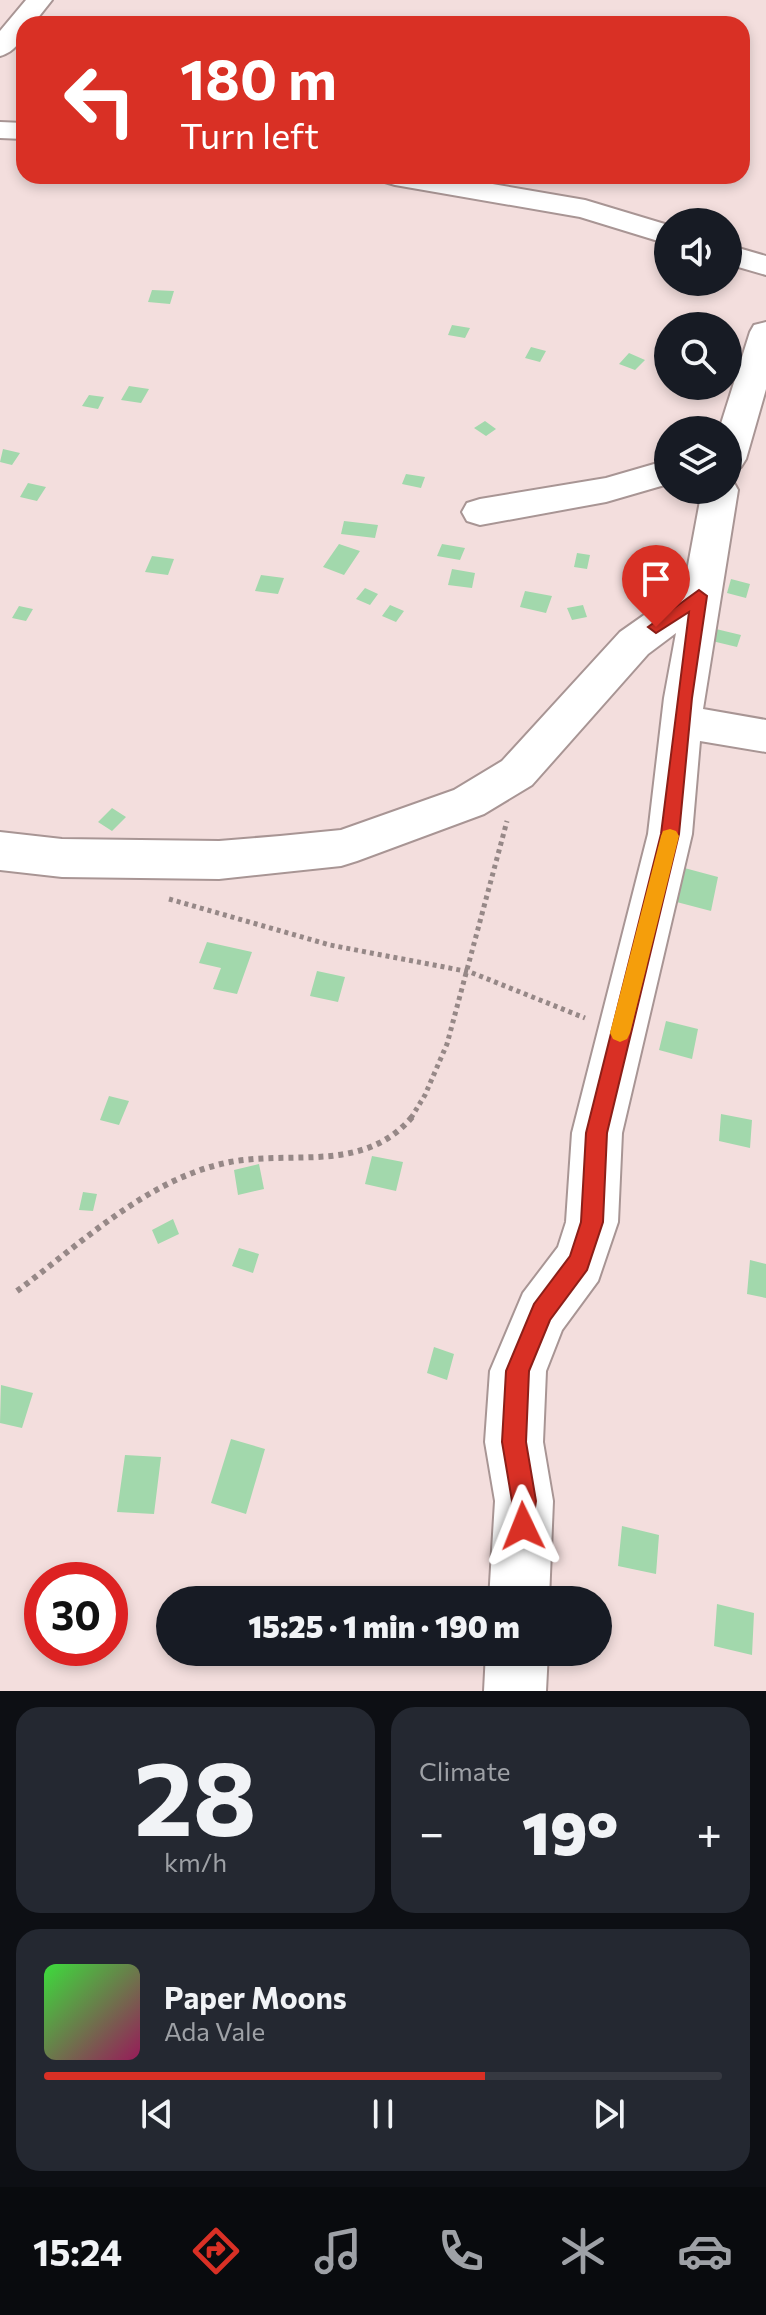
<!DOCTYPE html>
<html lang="en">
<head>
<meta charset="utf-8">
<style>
	body { margin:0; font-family:Commissioner,sans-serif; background:#242831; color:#f1f3f6; height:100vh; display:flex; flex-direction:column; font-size:30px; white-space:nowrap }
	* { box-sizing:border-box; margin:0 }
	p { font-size:26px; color:#9ea1a6 }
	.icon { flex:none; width:44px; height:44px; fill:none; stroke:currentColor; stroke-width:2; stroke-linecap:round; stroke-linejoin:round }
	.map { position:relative; height:1691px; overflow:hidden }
	.panel { display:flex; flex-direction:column; gap:16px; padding:16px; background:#0d0f14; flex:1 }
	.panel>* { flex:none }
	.banner { position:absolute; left:16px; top:16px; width:734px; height:168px; border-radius:24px; box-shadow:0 4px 12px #0003; background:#d93025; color:#fff; overflow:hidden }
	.buttons { position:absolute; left:654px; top:208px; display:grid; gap:16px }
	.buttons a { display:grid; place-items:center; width:88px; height:88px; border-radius:50%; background:#171b24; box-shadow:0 4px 12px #0003; font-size:40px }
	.speed { position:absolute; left:24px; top:1562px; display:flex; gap:16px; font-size:40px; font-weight:700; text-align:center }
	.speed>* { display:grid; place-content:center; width:104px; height:104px; border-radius:50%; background:#171b24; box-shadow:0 4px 12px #0003; line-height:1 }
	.speed .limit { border:12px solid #d22; background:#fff; color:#111 }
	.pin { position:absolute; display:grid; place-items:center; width:68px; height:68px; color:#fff; margin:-82px -34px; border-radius:50% 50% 50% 0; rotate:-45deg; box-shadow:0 0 8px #0007 }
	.pin .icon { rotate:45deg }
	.me { position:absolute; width:88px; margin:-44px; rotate:358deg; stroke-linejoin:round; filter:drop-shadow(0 0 6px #0008) }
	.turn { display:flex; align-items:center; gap:28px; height:168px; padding:0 32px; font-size:36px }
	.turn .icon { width:104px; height:104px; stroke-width:2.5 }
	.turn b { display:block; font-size:56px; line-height:68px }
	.big { font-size:60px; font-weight:800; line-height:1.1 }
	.panel .tile { flex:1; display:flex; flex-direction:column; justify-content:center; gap:12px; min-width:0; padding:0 28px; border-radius:24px; background:#242831 }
	.panel .dial { align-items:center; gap:0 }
	.dial b { font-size:104px; line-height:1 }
	.song { display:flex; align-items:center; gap:24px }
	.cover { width:96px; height:96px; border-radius:12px; background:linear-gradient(135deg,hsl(120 70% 55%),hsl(330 70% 35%)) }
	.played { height:8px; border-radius:4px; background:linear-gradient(90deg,#d93025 65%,#363941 65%) }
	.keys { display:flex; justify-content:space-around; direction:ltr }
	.heat { display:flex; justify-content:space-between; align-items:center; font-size:44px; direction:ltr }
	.panel .tiles { flex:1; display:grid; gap:16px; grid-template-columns:1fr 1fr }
	.tile:last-child { grid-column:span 2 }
	.trip { position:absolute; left:156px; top:1586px; width:456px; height:80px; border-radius:40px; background:#171b24; box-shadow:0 4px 12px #0003; font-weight:800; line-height:80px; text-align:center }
	.dock { display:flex; height:128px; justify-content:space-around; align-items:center; background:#090b0e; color:#9ea1a6 }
	.dock .icon { width:56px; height:56px }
	.dock .active { color:#d93025 }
	.dock b { font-size:36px; color:#f1f3f6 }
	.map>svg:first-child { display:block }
	.building { fill:#a2d8ac }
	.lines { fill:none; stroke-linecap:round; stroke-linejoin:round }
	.minor-casing { stroke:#a89594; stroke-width:4 }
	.major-casing { stroke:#a89594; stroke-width:4 }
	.path-far1 { stroke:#968887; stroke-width:5; stroke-dasharray:4 4; stroke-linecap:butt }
	.path { stroke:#968887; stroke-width:6; stroke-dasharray:5 5; stroke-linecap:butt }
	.minor { fill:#fff; fill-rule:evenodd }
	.major { fill:#fff; fill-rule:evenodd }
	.route { fill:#d93025; stroke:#8d1f18; stroke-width:2 }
	.slow { fill:#f59e0b }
</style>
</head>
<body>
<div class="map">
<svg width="766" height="1691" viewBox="0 0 766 1691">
	<rect width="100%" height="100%" fill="#f3dedd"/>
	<path class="building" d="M152,290L174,291L170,304L148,302Z
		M452,325L470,328L465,338L448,335Z
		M531,347L546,351L540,362L525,358Z
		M629,353L645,360L635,370L619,364Z
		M129,386L149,389L141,403L121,400Z
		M89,395L104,397L98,409L82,406Z
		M485,421L496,429L486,436L474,428Z
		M3,449L20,453L12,465L0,462Z
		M406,474L425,477L421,488L402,484Z
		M28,483L46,487L37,501L20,497Z
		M344,521L378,525L375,538L341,534Z
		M339,544L360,551L344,575L323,567Z
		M442,544L465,548L460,560L437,556Z
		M577,553L590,555L587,569L574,567Z
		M152,556L174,559L168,575L145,572Z
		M452,569L475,573L472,588L448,585Z
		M261,575L284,578L278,594L255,591Z
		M731,579L750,584L746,598L727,593Z
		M365,588L378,594L370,605L356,599Z
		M525,591L552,596L546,613L520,607Z
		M390,605L404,611L396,622L382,616Z
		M583,605L587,617L572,620L567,608Z
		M19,606L33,609L26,621L12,618Z
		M716,629L741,635L737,647L712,641Z
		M112,808L126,817L112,831L98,822Z
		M677,866L718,877L711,911L669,900Z
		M207,942L252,952L237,994L213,989L221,968L199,963Z
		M317,971L345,977L338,1002L310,996Z
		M666,1021L698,1029L692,1059L659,1050Z
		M109,1096L129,1101L119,1125L100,1120Z
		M721,1114L752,1120L750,1148L719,1141Z
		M372,1156L403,1162L396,1191L365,1184Z
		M259,1164L264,1189L238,1195L234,1170Z
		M83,1192L97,1194L93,1211L79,1210Z
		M173,1219L179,1234L158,1244L152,1230Z
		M239,1248L259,1254L253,1273L232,1266Z
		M750,1260L766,1264V1298L747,1294Z
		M434,1347L454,1354L447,1380L427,1373Z
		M1,1385L33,1393L22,1428L0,1423Z
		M231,1439L265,1449L246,1514L211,1503Z
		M125,1455L161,1457L154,1514L117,1512Z
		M622,1526L659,1535L656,1574L618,1566Z
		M717,1604L754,1613L752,1655L714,1646Z"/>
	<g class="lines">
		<defs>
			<path id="minor" d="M26,0H52L33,24H24C24,39 15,52 0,56V31Z
				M766,322V389L746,459L741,467L728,471V430H719L750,332L754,325Z
				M668,460V484L606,502L480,525L467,521L462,512L467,503L480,499L606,478Z
				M728,480L733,481L738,490L703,709L766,720V752L700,741L692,834L622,1133L618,1222L598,1281L562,1330L546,1371L543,1442L553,1501L549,1600H489L495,1501L485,1442L490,1371L523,1293L558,1247L566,1222L572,1133L648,834L664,698L676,633L648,654L532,785L484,814L357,861L341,866L219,879L62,877L0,870V832L62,839L219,841L280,836L341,830L454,790L502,761L620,632L684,587L702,490H728Z
				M486,1652H548L546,1691H484Z"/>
			<path id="major" d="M0,122L24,123V139L0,138Z
				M380,176H446L585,200L668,225V244L580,217L395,185L385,182Z
				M728,245L766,256V275L728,264Z"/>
		</defs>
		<use href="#minor" class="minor-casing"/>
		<use href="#major" class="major-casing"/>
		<path class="path-far1" d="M169,899L330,945L470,972L585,1018
			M411,1118L425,1095L447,1044L507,821"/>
		<path class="path" d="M17,1291C82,1243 148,1178 230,1162C295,1150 364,1174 413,1116"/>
		<use href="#minor" class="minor"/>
		<use href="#major" class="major"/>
	</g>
	<path class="route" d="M699,590L707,596L692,698L679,834L607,1133L603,1222L587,1270L550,1320L529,1371L526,1442L536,1501L531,1534L523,1538L514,1534L510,1526L512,1501L502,1442L506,1371L534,1304L570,1256L581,1222L586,1133L661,834L689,612L656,633L648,627Z"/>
	<path class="slow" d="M670,829L676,831L679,836L630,1033L627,1039L620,1042L613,1039L610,1033L661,836L663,831Z"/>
</svg>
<div class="buttons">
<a><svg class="icon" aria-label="sound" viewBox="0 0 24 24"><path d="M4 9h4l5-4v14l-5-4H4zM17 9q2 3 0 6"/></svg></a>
<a><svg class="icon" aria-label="search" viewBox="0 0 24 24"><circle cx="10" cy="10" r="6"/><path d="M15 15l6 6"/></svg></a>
<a><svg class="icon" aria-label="layers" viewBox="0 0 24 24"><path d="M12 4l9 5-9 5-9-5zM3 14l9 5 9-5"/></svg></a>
</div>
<div class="speed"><div class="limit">30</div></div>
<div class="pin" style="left:656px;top:627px;background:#d93025"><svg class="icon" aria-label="arrive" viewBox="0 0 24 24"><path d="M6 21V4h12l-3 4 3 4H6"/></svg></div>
<svg class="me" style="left:523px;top:1526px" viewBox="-20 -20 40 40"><path d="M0-17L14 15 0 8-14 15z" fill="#d93025" stroke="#fff" stroke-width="4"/></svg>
<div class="trip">15:25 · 1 min · 190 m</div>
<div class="banner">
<div class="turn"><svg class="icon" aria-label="left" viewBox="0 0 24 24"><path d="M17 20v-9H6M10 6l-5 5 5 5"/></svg><div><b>180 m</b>Turn left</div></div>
</div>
</div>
<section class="panel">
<div class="tiles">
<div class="tile dial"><b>28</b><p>km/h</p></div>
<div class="tile"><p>Climate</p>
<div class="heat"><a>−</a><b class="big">19°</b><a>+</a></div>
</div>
<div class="tile">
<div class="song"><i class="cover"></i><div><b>Paper Moons</b><p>Ada Vale</p></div></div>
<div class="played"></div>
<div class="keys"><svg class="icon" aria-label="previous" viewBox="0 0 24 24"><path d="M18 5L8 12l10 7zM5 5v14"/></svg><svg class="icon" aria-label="pause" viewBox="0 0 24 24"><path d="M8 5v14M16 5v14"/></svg><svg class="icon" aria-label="next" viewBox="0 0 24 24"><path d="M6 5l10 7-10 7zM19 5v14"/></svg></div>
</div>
</div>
</section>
<nav class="dock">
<b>15:24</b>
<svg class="icon active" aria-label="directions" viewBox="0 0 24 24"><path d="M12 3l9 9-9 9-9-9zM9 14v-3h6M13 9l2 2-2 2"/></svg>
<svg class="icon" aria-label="music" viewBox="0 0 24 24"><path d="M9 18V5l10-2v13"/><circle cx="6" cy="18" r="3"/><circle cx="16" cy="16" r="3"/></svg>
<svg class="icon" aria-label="phone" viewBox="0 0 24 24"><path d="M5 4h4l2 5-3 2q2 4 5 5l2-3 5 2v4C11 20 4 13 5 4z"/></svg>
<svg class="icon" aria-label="climate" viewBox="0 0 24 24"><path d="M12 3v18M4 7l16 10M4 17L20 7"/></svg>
<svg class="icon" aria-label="car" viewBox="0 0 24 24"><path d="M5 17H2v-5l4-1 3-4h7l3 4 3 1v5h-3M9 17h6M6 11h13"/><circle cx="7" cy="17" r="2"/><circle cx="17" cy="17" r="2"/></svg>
</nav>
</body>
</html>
